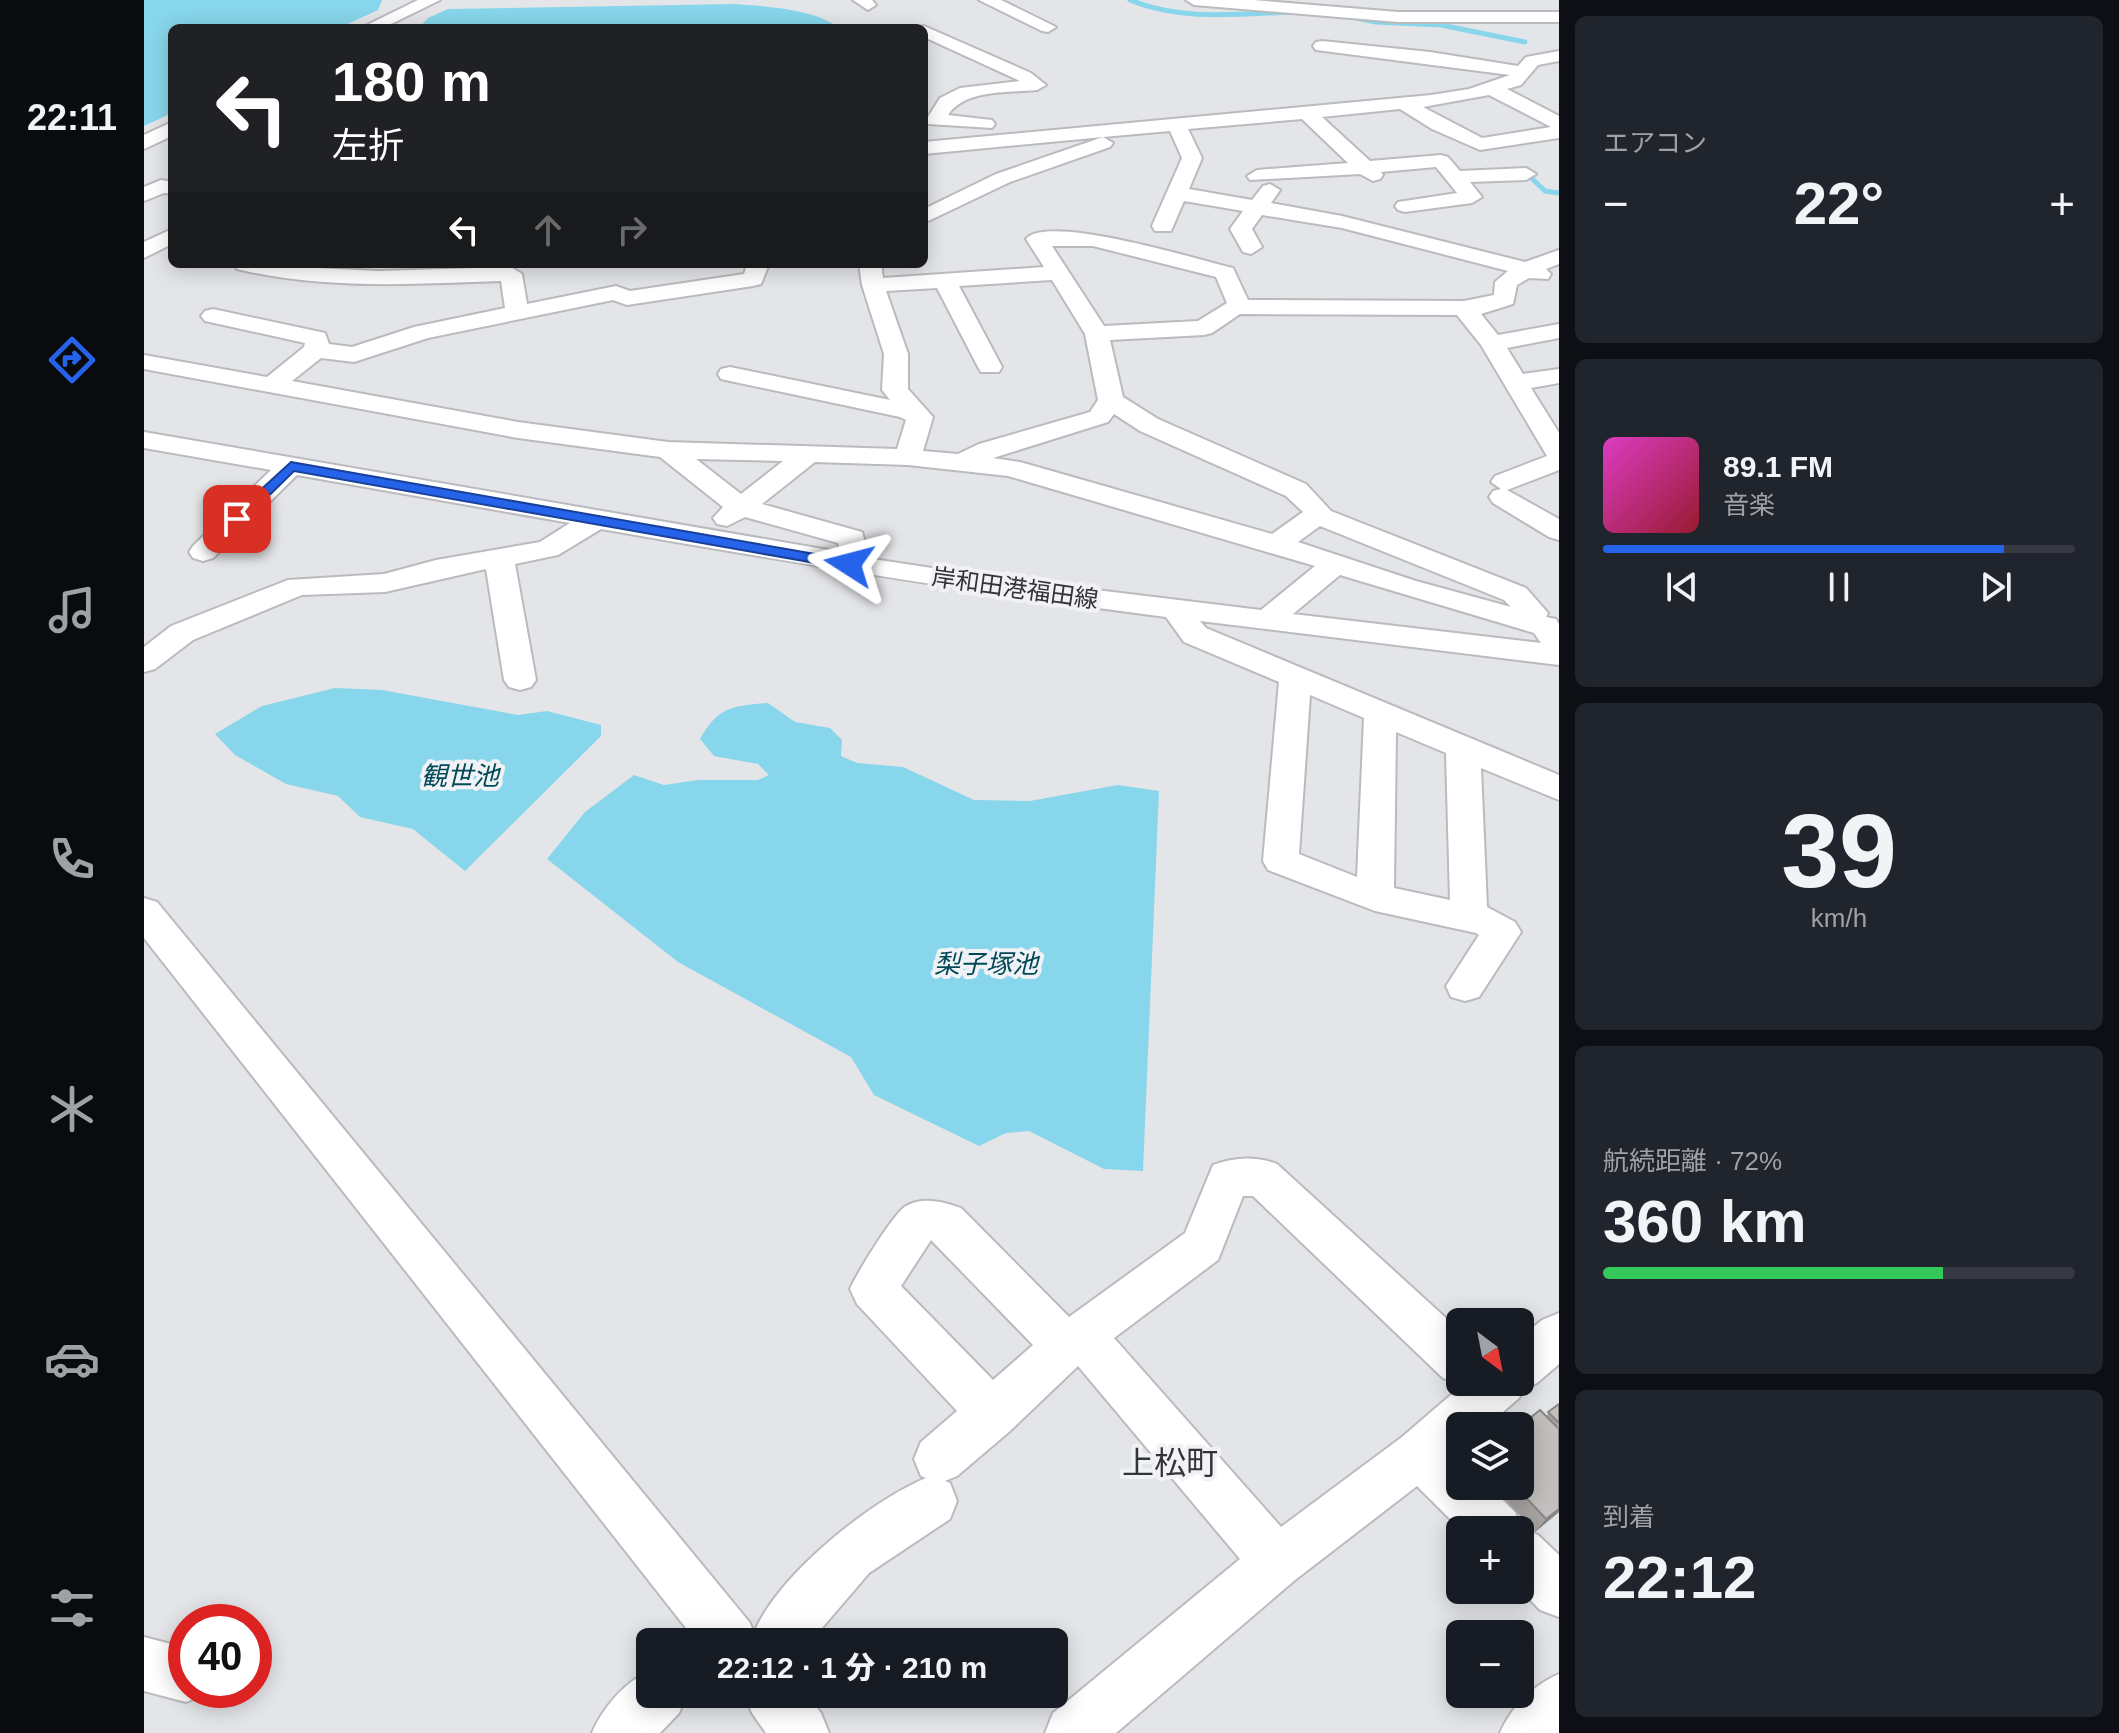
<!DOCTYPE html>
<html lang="ja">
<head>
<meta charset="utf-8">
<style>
	body { margin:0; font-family:Helvetica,"Noto Sans JP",sans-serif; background:#20242c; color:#f1f3f6; height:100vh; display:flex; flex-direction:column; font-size:30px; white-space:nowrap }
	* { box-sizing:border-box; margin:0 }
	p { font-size:26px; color:#9ea1a6 }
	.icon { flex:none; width:44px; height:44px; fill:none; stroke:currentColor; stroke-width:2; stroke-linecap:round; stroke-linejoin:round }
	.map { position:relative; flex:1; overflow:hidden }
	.drawer { display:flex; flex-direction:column; gap:16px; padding:16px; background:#0d0f14; width:560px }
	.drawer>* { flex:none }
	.banner { position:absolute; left:24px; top:24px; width:760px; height:244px; border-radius:12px; box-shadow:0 4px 20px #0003; background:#202124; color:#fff; overflow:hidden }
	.needle { width:52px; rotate:148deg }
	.buttons { position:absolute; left:1302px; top:1308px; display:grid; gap:16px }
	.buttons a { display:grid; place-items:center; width:88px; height:88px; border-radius:12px; background:#171b24; box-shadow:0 4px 20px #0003; font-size:40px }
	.speed { position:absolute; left:24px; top:1604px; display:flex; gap:16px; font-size:40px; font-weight:700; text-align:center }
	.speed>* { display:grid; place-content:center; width:104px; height:104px; border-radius:50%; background:#171b24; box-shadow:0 4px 20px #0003; line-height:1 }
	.speed .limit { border:12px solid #d22; background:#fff; color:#111 }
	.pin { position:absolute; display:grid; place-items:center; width:68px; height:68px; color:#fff; margin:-34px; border-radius:16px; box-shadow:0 4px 12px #0006 }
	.me { position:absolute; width:88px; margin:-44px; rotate:279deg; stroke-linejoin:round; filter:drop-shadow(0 0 6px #0008) }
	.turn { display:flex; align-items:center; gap:28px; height:168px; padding:0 32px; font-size:36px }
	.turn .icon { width:104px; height:104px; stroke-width:2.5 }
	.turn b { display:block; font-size:56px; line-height:68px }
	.lanes { display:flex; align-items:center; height:76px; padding:0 32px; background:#0003; justify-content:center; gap:40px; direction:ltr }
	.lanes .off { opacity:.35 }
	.big { font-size:60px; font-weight:800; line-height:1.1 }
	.drawer .widget { flex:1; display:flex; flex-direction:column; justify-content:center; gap:12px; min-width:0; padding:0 28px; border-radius:12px; background:#20242c }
	.drawer .dial { align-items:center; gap:0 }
	.dial b { font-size:104px; line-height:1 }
	.song { display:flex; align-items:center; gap:24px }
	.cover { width:96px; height:96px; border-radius:12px; background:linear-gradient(135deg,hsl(310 70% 55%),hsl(350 70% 35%)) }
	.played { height:8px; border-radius:4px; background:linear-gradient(90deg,#2563eb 85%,#363941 85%) }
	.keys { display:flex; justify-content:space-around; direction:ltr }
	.heat { display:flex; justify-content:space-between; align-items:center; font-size:44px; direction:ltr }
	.charge { height:12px; border-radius:6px; background:linear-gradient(90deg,#34c759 72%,#363941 0) }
	.trip { position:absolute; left:492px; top:1628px; width:432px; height:80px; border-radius:12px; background:#171b24; box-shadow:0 4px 20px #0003; font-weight:800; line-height:80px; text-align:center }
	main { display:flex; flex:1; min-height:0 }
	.dock { display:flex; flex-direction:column; width:144px; justify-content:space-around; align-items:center; background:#090b0e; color:#9ea1a6 }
	.dock .icon { width:56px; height:56px }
	.dock .selected { color:#2563eb }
	.dock b { font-size:36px; color:#f1f3f6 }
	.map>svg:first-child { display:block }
	.water { fill:#87d6eb }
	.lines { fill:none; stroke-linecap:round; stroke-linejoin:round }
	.stream { stroke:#87d6eb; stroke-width:5 }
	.minor-casing { stroke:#babbbe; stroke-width:4 }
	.minor { fill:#fff; fill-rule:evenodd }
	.wall { fill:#a7a4a3 }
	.shaded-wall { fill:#888685 }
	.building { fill:#c2bfbe; stroke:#888685; stroke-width:2 }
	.route { fill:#2563eb; stroke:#184099; stroke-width:2 }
	.labels { text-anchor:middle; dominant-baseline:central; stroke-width:8; stroke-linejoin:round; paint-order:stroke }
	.street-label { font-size:24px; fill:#333435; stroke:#f1f2f5 }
	.water-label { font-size:26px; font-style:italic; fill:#004957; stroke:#f1f2f5 }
	.near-neighbourhood-label { font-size:32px; fill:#333435; stroke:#f1f2f5 }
</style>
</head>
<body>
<main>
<nav class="dock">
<b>22:11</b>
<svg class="icon selected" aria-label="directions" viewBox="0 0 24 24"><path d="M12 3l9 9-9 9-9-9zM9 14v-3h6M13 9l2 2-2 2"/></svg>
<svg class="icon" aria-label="music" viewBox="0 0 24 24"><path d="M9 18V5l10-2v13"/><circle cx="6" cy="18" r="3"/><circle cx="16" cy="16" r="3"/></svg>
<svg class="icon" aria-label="phone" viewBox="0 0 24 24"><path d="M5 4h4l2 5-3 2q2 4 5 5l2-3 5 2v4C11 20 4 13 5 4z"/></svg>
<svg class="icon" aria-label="climate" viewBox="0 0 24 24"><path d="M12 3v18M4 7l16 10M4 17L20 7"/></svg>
<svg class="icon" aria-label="car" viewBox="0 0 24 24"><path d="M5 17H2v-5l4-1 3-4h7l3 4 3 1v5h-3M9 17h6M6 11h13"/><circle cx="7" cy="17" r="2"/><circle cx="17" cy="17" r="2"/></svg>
<svg class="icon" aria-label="filters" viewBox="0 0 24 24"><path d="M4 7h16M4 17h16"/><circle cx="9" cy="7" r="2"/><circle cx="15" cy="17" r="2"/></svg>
</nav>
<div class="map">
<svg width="1415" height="1733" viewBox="0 0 1415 1733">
	<rect width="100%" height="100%" fill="#e4e5e8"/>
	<path class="water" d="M0,0H238L234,10L195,28H28V113L0,126Z
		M590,4C618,6 674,9 694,28H275L284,18L304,9Z
		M191,688L238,690L374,715L403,711L457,725V736L321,871L269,829L216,817L194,796L142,784L91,755L71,734L118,706Z
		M624,703L651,722L686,728L698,740L697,756L713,763L759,767L830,800L886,801L974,785L1015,791L999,1171L960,1169L885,1131L862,1133L835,1146L730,1095L707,1057L534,962L403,859L441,812L490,775L520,785L554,780H614L625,775L614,764L570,756L556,739C574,707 588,706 624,703Z"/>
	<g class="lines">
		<path class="stream" d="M986,0C1036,21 1093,14 1147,12
			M1197,15L1232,22L1297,25L1381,42
			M1380,171L1401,191L1415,193"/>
		<defs>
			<path id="minor" d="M274,0H296L239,28H217Z
				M709,0H728L732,5L724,10Z
				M835,0H857L912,27L904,32L898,31Z
				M1042,0H1109L1254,12H1415V22H1254L1050,5Z
				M780,26L887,73L902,85L893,90C864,93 821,89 804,115L848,120L851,124L848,128L784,124L782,120L796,98L816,88L876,81L780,37V28H774Z
				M1178,41L1286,52L1374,66L1382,57L1415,51V61L1394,65L1377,85L1363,89L1415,116V138L1336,150L1288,129L1256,109L1178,117L1226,161L1297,155L1304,157L1316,171L1382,168L1392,174L1382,180L1326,182L1338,197L1328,203L1261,212L1254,210L1251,206L1254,202L1313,193L1292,167L1237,172L1239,175L1236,179L1229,181L1216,174L1106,180L1103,176L1113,170L1204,163L1158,119L1044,129L1058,158L1045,189L1108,200L1119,186L1126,184L1136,190L1127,203L1198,216L1381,262L1415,250V264L1402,269L1407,274L1404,279L1385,278L1373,285L1369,304L1337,314L1354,335L1415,324V338L1363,348L1379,374L1415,369V383L1387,388L1415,433V470L1363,490L1415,519V540L1405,537L1349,503L1345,497L1349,491L1357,489L1347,482L1351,476L1403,456L1337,345L1313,315L1096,314L1068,333L1060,335L966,340L979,397L1014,419L1162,484L1187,511L1382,588L1404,613L1402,617L1412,619L1415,624V665L1056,621L1062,628L1415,775V800L1337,768L1343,907L1371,922L1377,932L1335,997L1321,1001L1307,997L1302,986L1335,935L1332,933L1231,911L1124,870L1119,861L1135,682L1040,642L1022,617C832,593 645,562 457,529L414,555L371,564L392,680L387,687L376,690L365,687L360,680L342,569L241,592L158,595L49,640L11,669L0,672V647L27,626L144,580L240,574L292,560L396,542L426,523L153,475L69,558L59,561L49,558L45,552L49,546L127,470L0,448V432L696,552L694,543L601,517L583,526L573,524L569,518L579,507L516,457L374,438L0,369V355L123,377L160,347L161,343L61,321L57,316L61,311L69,309L181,333L185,344L208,347L270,327L361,308L357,281C268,284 180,290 93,269L90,264L234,271L367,267L378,274L383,304L472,286L486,291L600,274L603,264H625L617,284L609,286L483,305L469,300L284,338L210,362L177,358L148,381L374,422L524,442L753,449L762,420L756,417L586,381L577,379L574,374L577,369L586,367L746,400L738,390L740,354L718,285L715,264H737L739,278L900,267L882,239C903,213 1055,260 1089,268L1104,300L1320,301L1350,295L1351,282L1364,271L1198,228L1118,215L1108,229L1118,247L1107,254L1099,252L1086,229L1099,211L1040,201L1027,231H1011L1008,226L1038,158L1026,131L959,137L969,143L966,147L866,182L780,223V209L852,174L959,137L780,154V142L1287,95L1325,89L1366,75L1172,50L1169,46L1172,42ZM1345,95L1407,127L1338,138L1279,107ZM908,246H949L1072,277L1083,303L1054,321L960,326ZM908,280L941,334L954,400L946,412L835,444L814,454L779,451L789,417L764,389V354L742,291L793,288L834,367L837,372H855L858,367L815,286ZM970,414L996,431L1142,496L1159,512L1128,534L876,462L849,458L964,422ZM552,459L639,461L597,494ZM671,462L764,465L864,476L1171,566L1117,610L861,579L722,558L724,552L718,532L618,504ZM1176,526L1360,600L1367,607L1272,581L1154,542ZM1196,575L1390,633L1397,643L1149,614ZM1166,695L1220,718L1213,877L1155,854ZM1252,732L1302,753L1306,900L1250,888Z
				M28,122V136L0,149V135Z
				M17,180L28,182V194L20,193L0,201V187Z
				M28,229V244L0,258V242Z
				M0,898L13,902L606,1623L610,1633C633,1576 726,1501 782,1478L777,1476L770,1459L777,1442L813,1411L713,1304L706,1289C713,1273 749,1214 762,1206C778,1196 801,1202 817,1208L925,1317L1041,1233L1069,1165C1090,1157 1112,1156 1133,1164L1316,1331V1382H1322L1316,1384L1299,1378L1109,1196H1099L1074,1260L970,1338L1137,1527L1258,1437L1322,1382H1376V1338L1398,1320L1415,1313V1364L1393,1383L1379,1388L1375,1398L1343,1426H1316V1450L1311,1455L1316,1459V1486H1344L1371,1512L1378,1528L1394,1535L1415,1555V1617L1396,1610L1376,1589V1530H1317L1273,1486L1151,1580L972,1733H901L909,1713L1096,1559L934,1366L866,1431L813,1476L801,1481L806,1483L813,1501L806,1519L725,1573L666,1642H553L0,938ZM787,1240L889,1345L849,1380L757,1286Z
				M0,1637L42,1648V1690H63L61,1694L42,1702L0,1691Z
				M506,1671V1694H543L535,1713L516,1733H448C458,1709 481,1681 506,1671Z
				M1415,1674V1733H1356C1368,1706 1388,1686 1415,1674Z
				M600,1694H662L677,1713L685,1733H622L608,1713Z"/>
		</defs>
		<use href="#minor" class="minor-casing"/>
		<use href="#minor" class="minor"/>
	</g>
	<path class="wall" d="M1415,1404V1512L1391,1532L1349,1486H1376L1402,1416Z"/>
	<path class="shaded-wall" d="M1415,1509V1512L1391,1532L1402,1519Z"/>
	<path class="building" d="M1415,1404V1423L1404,1412Z
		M1396,1410L1415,1429V1509L1402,1519L1371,1486H1376V1426Z"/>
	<path class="route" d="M147,462L705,560L713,564L705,569L150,471L98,522H88V516Z"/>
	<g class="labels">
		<g class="street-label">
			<text transform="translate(871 588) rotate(8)">岸和田港福田線</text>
		</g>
		<g class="water-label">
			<text x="316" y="776">観世池</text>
			<text x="842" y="964">梨子塚池</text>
		</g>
		<g class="near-neighbourhood-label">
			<text x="1026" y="1463">上松町</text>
		</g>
	</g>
</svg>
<div class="buttons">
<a><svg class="needle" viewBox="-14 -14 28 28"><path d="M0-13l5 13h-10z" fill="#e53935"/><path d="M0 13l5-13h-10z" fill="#9ea1a6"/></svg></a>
<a><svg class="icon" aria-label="layers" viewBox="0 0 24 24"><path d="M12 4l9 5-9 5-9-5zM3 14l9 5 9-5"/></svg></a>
<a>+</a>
<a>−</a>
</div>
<div class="speed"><div class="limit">40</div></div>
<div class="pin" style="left:93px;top:519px;background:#d93025"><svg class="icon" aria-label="arrive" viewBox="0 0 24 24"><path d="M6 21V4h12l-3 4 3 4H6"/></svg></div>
<svg class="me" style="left:705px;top:564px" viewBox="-20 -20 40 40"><path d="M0-17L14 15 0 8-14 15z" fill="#2563eb" stroke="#fff" stroke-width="4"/></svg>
<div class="trip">22:12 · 1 分 · 210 m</div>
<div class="banner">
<div class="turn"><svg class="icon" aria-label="left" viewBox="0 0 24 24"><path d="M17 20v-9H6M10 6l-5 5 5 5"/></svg><div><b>180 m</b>左折</div></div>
<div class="lanes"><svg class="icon" aria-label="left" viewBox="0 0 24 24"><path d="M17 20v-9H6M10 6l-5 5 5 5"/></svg><svg class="icon off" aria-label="ahead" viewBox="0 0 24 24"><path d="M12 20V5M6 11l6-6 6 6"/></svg><svg class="icon off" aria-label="right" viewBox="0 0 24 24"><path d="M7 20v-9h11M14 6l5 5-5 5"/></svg></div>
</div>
</div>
<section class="drawer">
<div class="widget"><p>エアコン</p>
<div class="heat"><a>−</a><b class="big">22°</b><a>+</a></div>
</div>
<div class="widget">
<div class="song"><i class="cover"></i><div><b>89.1 FM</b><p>音楽</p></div></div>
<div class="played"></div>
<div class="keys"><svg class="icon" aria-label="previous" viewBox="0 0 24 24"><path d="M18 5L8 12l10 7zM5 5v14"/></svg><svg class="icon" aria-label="pause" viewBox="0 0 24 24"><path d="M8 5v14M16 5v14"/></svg><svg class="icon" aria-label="next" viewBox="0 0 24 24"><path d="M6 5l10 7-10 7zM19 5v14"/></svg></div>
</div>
<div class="widget dial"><b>39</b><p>km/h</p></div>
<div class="widget"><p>航続距離 · 72%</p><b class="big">360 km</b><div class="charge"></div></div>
<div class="widget"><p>到着</p><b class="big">22:12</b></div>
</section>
</main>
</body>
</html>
